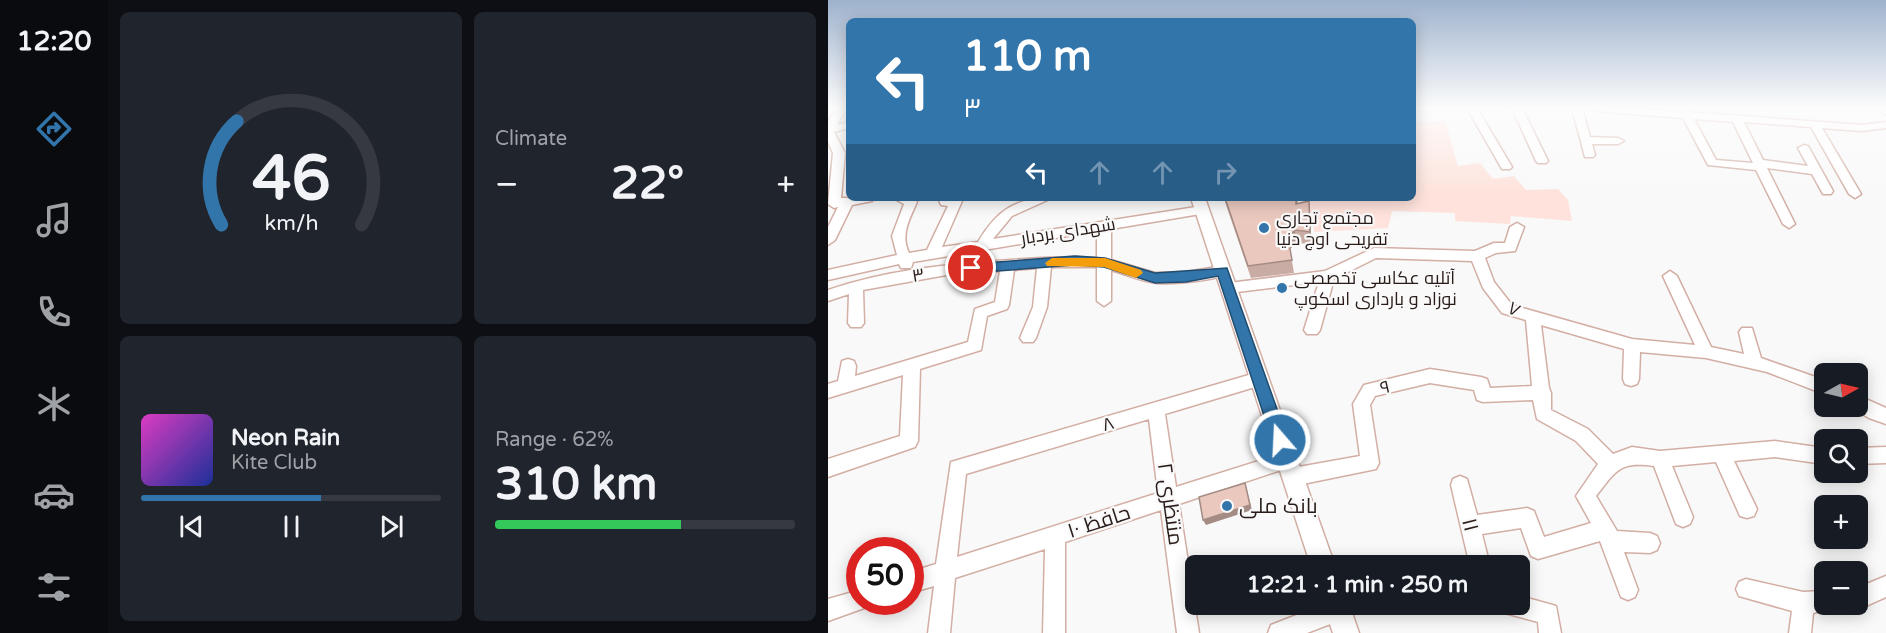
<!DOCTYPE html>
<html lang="en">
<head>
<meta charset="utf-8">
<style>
	body { margin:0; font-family:"Varela Round",Cairo,sans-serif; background:#20242c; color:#f1f3f6; height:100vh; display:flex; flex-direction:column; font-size:22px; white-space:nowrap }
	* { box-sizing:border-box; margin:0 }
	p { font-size:20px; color:#9ea1a6 }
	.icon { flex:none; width:33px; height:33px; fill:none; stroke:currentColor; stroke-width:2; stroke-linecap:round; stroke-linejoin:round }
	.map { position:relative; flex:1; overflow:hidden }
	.details { display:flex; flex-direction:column; gap:12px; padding:12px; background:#0d0f14; width:720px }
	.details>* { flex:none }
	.banner { position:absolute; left:18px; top:18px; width:570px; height:183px; border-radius:9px; box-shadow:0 3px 15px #0003; background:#3275ab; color:#fff; overflow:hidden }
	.needle { width:39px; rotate:82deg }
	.fabs { position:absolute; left:986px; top:363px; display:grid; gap:12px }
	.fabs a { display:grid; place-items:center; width:54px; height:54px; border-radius:9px; background:#171b24; box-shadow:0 3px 15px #0003; font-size:30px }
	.speed { position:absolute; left:18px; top:537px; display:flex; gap:12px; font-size:30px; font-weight:700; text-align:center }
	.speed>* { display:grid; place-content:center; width:78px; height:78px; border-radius:50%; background:#171b24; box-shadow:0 3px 15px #0003; line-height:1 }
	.speed .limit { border:9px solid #d22; background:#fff; color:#111 }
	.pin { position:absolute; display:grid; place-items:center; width:51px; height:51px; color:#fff; margin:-26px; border:3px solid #fff; border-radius:50%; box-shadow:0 2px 6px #0007 }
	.me { position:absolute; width:66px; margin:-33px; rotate:341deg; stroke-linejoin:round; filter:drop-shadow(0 0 4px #0008) }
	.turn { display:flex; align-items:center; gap:21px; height:126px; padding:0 18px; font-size:27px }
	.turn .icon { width:78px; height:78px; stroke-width:2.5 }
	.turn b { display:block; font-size:42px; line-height:51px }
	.lanes { display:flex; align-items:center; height:57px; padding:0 18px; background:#0003; justify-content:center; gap:30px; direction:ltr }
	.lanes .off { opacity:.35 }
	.big { font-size:45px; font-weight:700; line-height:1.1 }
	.details .tile { flex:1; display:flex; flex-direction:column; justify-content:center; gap:9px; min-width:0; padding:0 21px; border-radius:9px; background:#20242c }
	.details .dial { align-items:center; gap:0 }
	.dial svg { height:156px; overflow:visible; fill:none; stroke:#363941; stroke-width:7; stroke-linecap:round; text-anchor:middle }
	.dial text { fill:#f1f3f6; stroke:none }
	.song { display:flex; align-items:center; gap:18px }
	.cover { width:72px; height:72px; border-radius:9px; background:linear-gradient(135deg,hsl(310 70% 55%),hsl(230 70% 35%)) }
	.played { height:6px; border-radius:3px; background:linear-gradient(90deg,#3275ab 60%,#363941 60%) }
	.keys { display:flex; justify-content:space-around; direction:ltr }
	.heat { display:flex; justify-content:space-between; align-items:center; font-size:33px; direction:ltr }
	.charge { height:9px; border-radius:4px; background:linear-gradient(90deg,#34c759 62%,#363941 0) }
	.details .tiles { flex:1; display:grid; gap:12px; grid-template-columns:repeat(2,1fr) }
	.trip { position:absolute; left:357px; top:555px; width:345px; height:60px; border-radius:9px; background:#171b24; box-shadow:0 3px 15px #0003; font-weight:700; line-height:60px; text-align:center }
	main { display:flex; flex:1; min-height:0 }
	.tabs { display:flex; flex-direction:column; width:108px; justify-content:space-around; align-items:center; background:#090b0e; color:#9ea1a6 }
	.tabs .icon { width:42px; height:42px }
	.tabs .on { color:#3275ab }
	.tabs b { font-size:27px; color:#f1f3f6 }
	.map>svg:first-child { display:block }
	.green { fill:#fee2db }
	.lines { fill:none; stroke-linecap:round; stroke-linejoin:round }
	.minor-casing { stroke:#d3aea4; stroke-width:3 }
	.major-casing { stroke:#d3aea4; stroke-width:3 }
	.minor { fill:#fff; fill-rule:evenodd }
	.major { fill:#fff; fill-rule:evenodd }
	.wall { fill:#c9aca3 }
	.shaded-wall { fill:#a48c85 }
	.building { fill:#eac8be; stroke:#a48c85; stroke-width:1.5 }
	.route { fill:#3275ab; stroke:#204c6f; stroke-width:1.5 }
	.slow { fill:#f59e0b }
	.poi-dot { fill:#3275ab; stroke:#f9f9f9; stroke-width:2 }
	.labels { text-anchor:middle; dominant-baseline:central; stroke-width:4.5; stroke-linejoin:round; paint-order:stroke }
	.poi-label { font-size:18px; fill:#291c18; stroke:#f9f9f9; text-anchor:start }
	.street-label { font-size:18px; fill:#291c18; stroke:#f9f9f9 }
	.near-street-label { font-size:21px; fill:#291c18; stroke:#f9f9f9 }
	.near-poi-label { font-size:21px; fill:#291c18; stroke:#f9f9f9; text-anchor:start }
</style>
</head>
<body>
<main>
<nav class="tabs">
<b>12:20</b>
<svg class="icon on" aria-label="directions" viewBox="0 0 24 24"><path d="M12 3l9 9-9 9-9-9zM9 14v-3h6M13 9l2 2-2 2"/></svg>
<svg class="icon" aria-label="music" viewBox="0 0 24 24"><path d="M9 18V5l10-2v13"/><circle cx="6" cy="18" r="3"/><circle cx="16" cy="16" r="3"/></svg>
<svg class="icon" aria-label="phone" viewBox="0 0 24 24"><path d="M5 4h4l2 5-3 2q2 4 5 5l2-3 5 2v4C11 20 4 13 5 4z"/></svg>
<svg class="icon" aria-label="climate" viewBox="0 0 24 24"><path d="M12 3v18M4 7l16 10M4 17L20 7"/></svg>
<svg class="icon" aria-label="car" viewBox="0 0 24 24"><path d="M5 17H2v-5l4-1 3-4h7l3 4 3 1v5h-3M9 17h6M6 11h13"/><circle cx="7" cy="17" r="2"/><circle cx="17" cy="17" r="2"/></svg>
<svg class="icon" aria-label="filters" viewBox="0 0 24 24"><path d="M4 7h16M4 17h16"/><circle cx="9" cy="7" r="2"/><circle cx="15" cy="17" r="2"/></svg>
</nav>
<section class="details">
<div class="tiles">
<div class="tile dial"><svg viewBox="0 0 100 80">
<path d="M14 69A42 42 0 1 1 86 69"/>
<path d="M14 69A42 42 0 0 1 22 16" stroke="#3275ab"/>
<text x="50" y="56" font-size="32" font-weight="700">46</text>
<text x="50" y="72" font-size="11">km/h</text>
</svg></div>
<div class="tile"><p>Climate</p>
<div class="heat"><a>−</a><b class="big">22°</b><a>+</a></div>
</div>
<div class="tile">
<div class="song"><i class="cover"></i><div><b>Neon Rain</b><p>Kite Club</p></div></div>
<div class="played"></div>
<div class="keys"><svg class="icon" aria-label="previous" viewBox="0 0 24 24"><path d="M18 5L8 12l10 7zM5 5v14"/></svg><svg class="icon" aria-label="pause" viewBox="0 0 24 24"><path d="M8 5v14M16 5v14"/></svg><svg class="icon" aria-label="next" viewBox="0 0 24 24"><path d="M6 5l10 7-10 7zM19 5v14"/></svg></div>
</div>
<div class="tile"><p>Range · 62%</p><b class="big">310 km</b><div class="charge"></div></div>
</div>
</section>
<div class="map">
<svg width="1058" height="633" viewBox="0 0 1058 633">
	<rect width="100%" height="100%" fill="#f9f9f9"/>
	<path class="green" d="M617,121L630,166L652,163L665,179L686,176L698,190L730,189L740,200L744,221L683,216L682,224L627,221V213L564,211L560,228L486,232L484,212L473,214L472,198H585V122Z"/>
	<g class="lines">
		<defs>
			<path id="minor" d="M9,108H19L9,125L21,122V128L6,132L17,153L13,198H46L44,201L24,205L7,240L0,245V227L10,207L6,208L0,204L5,153L0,142V122Z
				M639,108H649L684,167L682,169H674Z
				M684,108H694L720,161L718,163H710L708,161Z
				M744,108H754L762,137L790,138L796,141L790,144H764L767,155L765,157H757Z
				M763,108L848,111L853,108L860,112L1034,125L1058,122V128L1034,131L994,128L1033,194L1027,198L1021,194L983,127L916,122L935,160L980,166L970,148L976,145L980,146L1005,191L1003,194H995L984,174L939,168L967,224L961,228L955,224L928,170L880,165L855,118L768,111ZM866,119L905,122L925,163L888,160Z
				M1049,108H1058V115Z
				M65,198H84L89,202C82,218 72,235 81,253L99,250L120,206L113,205L110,198H132L134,201L114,247L150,242C169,210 187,198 224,198L184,216L165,239L374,206L378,207V213L283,229V260L327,273L358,272L395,266L402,271C395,281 342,284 329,283C314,282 297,274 283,270V301L276,306L269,301V267H223L219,307L208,338L205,342H195L192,338L205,307L209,268L186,270L181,305L179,309L159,316L153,350L92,369L90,441L87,447L0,477V459L72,436L75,375L0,398V384L10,381L14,361L20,359L26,361L28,366L27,376L140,342L147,309L167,302L172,271L124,274L35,290L36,323L33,327H23L20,323L21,294L0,301V290C58,270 121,264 182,260C211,258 240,256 269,258V231L85,262L83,268H73L71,264L0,280V270L69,255L64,236L76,204Z
				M689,223L696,227L687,251L668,253L657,258L666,282L684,305L804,339L867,345L835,276L842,271L849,276L883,347L916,354L911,332L914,328H924L933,358L996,380V394L939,372L878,358L812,352L811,379L809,384L803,386L797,384L795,379L796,349L713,325L721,388L723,393V410L760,429L785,454L804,447L832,451L947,441L996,448V464L947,457L906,461L929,509L926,516L919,518L912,516L888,462L844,466L865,517L862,524L855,527L848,524L826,466C791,461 788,471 768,496L789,531L822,533L829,536L832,543L829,550L822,553L796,552L810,590L807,597L800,600L793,597L772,541L710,559L703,556L693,528L654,534L662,566H642L623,485L625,479L632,476L639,479L649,515L699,508L706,511L716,537L763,523L748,496L770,464L748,441L709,419L705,400L655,402L649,400L646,390L602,383L547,396L542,405L551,463L548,469L465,486L458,483L456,477L458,471L465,468L532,456L525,404L536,385L602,369L653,377L659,379L662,388L704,386L698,320L674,313L655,288L644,261L548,258L506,279L492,330L489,334H479L476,330L491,282L401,293L394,288L401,283L497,271L546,248L647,251L666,243H677L682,227Z
				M431,372L437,374L439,379L437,384L337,414L348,487L459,452L465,454L468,460L465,466L351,504L371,633H349L333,510L237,542V633H215L217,549L127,578L122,633H100L106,586L82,593V572L108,564L123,462ZM321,419L330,493L129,557L138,474Z
				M1029,395L1058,408V424L1041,418L1023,407L1029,406Z
				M1058,447V463L1029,464V448Z
				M1058,576V597L1029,610L1022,606L1021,604H1029V588Z
				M918,579L975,592L996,591V604H1006L1003,609L985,613L983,633H961L964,611L911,596L908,589L911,582Z
				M32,590V602H42L39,607L0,621V599Z
				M692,596L728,606L733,633H711L710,622L673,612L671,604H692Z
				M497,604H518L521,610L518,618L479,633H440L443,625Z"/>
			<path id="major" d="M363,198H377L507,566H483Z
				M495,604H521L531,633H505Z"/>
		</defs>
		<use href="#minor" class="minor-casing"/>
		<use href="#major" class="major-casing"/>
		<use href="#minor" class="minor"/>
		<use href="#major" class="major"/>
	</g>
	<path class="wall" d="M396,198H470V204L482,213L483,244L468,243L462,249L466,273L423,278L398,205Z"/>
	<path class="shaded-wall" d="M481,201L482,213L483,244L482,232Z
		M467,230L468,243L461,250L460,238Z
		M417,483L424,510L378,525L375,520Z"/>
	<path class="building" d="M397,198H468V204L481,201L482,232L467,230L460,238L464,260L420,266Z
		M417,483L422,505L375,520L371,497Z"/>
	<linearGradient id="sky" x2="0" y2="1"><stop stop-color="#9eb2cd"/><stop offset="0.55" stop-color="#fcfcfc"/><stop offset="1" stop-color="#fcfcfc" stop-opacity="0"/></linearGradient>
	<rect width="1058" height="196" fill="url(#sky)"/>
	<path class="route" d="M247,256L277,258L327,273L399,268L460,440L458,445L452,447L447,445L444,440L390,276L358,282L327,283L276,267L247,265L143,273L136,268L143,264Z"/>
	<path class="slow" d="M224,258H277L313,270L315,273L308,278L276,267L219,266L217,263Z"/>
	<g class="poi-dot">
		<circle cx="436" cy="228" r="6"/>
		<circle cx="454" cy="288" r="6"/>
		<circle cx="399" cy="506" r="6"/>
	</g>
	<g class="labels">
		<g class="poi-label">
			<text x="448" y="218">مجتمع تجاری<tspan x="448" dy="21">تفریحی اوج دنیا</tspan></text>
			<text x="466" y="278">آتلیه عکاسی تخصصی<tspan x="466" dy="21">نوزاد و بارداری اسکوپ</tspan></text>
		</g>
		<g class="street-label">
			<text transform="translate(240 231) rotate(-9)">شهدای بردبار</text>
			<text transform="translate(90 275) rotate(-9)">۳</text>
			<text transform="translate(686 309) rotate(29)">۷</text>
			<text transform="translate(557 387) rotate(-13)">۹</text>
			<text transform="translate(280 424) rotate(-16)">۸</text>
		</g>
		<g class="near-street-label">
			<text transform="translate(342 504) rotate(82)">منتظری ۲</text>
			<text transform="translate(271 522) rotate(-18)">حافظ ۱۰</text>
			<text transform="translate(642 525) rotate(76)">۱۱</text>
		</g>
		<g class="near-poi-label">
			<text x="411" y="506">بانک ملی</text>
		</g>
	</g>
</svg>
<div class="fabs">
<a><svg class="needle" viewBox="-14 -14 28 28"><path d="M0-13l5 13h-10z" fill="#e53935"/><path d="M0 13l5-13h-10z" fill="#9ea1a6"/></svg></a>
<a><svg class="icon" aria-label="search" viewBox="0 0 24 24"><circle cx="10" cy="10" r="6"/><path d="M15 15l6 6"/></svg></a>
<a>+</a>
<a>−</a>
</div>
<div class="speed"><div class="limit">50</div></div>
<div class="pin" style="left:143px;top:268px;background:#d93025"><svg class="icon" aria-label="arrive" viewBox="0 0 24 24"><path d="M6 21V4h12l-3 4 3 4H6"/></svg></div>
<svg class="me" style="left:452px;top:440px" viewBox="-20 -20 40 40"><circle r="17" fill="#3275ab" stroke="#fff" stroke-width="3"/><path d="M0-11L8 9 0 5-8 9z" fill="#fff"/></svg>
<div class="trip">12:21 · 1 min · 250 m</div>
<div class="banner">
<div class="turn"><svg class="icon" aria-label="left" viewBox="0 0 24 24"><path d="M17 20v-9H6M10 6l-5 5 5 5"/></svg><div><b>110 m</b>۳</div></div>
<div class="lanes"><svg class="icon" aria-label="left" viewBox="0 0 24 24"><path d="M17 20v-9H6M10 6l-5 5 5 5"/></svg><svg class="icon off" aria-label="ahead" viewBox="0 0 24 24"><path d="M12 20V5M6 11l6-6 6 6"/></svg><svg class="icon off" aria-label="ahead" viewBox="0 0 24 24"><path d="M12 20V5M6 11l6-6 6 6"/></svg><svg class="icon off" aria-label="right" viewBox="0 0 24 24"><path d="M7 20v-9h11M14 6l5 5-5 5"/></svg></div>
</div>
</div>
</main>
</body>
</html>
